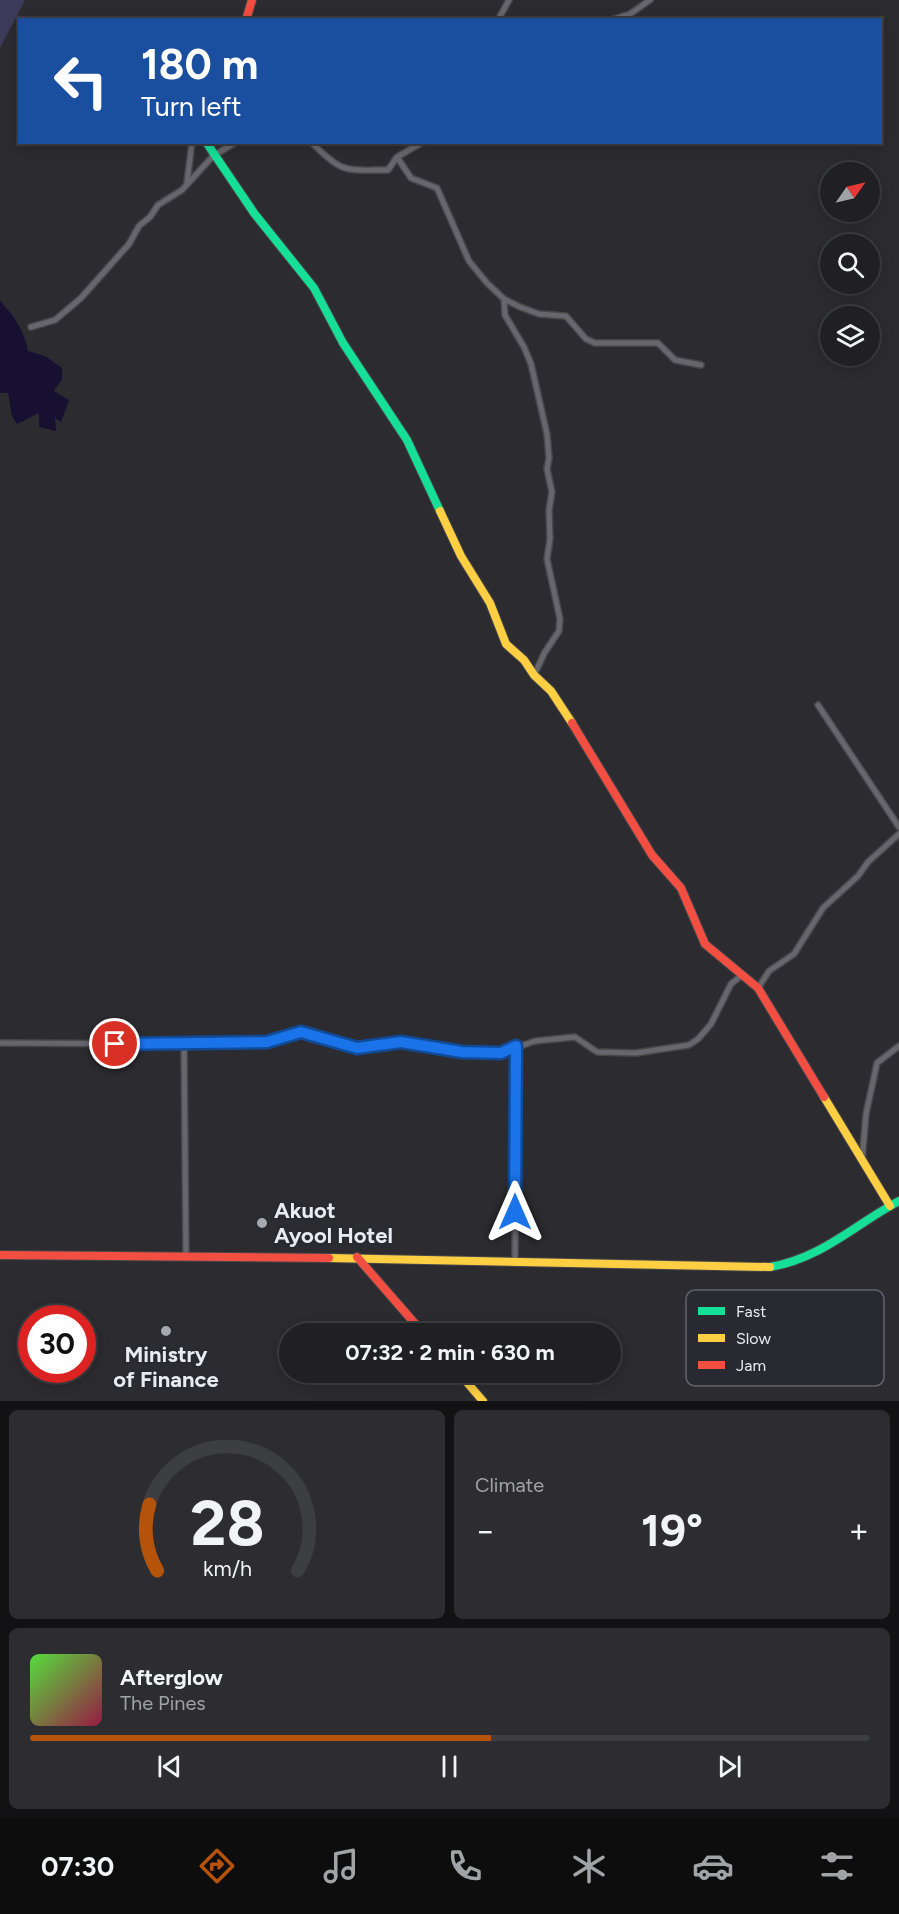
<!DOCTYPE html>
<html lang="en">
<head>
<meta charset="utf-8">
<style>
	body { margin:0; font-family:Figtree,sans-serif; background:#2d2d31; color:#f1f3f6; height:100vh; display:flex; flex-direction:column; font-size:22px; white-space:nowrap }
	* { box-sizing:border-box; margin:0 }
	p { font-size:20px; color:#a2a3a6 }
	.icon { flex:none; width:33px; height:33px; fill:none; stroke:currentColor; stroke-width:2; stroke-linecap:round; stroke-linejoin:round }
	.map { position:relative; height:1401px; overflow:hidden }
	.sheet { display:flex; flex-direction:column; gap:9px; padding:9px; background:#121214; flex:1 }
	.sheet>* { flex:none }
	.top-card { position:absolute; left:18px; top:18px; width:864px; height:126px; border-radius:0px; box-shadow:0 3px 15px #0003,0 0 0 2px #3d3e41; background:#1a4fa0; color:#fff; overflow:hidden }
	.needle { width:39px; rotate:56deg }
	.buttons { position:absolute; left:820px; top:162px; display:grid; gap:12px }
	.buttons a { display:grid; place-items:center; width:60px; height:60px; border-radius:50%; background:#202024; box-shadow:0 3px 15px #0003,0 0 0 2px #3d3e41; font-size:30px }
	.speed { position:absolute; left:18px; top:1305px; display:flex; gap:12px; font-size:30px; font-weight:700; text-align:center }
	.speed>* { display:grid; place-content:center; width:78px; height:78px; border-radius:50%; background:#202024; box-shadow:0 3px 15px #0003,0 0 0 2px #3d3e41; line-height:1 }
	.speed .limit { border:9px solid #d22; background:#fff; color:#111 }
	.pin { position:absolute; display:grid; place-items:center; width:51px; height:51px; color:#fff; margin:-26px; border:3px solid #fff; border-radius:50%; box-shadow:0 2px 6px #0007 }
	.me { position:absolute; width:66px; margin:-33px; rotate:0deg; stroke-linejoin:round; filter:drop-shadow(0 0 4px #0008) }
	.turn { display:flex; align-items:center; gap:21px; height:126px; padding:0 24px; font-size:27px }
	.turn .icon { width:78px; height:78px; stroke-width:2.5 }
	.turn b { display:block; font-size:42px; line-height:51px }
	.big { font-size:45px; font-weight:700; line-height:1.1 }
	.sheet .widget { flex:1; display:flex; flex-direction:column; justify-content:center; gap:9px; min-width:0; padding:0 21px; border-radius:9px; background:#2d2d31 }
	.sheet .dial { align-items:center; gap:0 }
	.dial svg { height:156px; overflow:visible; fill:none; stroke:#3d3e41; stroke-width:7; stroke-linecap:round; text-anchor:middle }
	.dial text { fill:#f1f3f6; stroke:none }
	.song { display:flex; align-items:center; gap:18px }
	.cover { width:72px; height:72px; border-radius:9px; background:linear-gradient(135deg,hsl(110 70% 55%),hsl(340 70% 35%)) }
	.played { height:6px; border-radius:3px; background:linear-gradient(90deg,#b45309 55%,#3d3e41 55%) }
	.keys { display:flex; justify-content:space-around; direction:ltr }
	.heat { display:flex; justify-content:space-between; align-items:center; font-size:33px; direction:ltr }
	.sheet .tiles { flex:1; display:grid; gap:9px; grid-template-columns:1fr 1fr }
	.widget:last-child { grid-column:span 2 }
	.trip { position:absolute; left:279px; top:1323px; width:342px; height:60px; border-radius:30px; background:#202024; box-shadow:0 3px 15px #0003,0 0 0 2px #3d3e41; font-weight:700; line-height:60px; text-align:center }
	.menu { display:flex; height:96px; justify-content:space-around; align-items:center; background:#0d0d0e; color:#a2a3a6 }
	.menu .icon { width:42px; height:42px }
	.menu .current { color:#b45309 }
	.menu b { font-size:27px; color:#f1f3f6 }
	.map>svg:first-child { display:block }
	.green { fill:#3e3b5a }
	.water { fill:#171031 }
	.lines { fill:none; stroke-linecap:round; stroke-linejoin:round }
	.street-casing { stroke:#47474a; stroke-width:8 }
	.fast-casing { stroke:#47474a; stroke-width:10 }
	.slow-casing { stroke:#47474a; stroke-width:10 }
	.jam-casing { stroke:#47474a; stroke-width:10 }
	.street { stroke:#66666c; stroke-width:5 }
	.fast { stroke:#16e098; stroke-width:8 }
	.slow { stroke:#ffcf43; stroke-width:8 }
	.jam { stroke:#f24e42; stroke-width:8 }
	.route-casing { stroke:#114b97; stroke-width:15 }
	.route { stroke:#1a73e8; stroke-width:10 }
	.poi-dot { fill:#a7a7ad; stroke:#292932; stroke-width:2 }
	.labels { text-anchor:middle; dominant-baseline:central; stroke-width:4.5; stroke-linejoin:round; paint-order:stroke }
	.poi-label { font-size:22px; font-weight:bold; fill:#eaeaf0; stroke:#292932; text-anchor:start }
	.key { fill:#292932; stroke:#63636b; stroke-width:1.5 }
	.key-label { font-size:16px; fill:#eaeaf0 }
</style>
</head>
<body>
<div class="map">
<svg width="899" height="1401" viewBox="0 0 899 1401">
	<rect width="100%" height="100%" fill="#2b2b30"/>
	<path class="green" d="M0,0H25L0,48Z"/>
	<path class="water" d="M0,301C15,317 24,330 28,351L45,356L62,368V379L54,391L69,400L61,422L55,418L56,431L39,427V413L17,424L12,416L8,393H0Z"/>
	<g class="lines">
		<defs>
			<path id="street" d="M498,20L509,0
				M611,20L630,14L650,0
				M311,142C343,174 344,170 388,170L397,157L423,142
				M397,157L411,178L437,188L469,261L487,283L504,299L520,307L539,314L566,316L586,339L595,343H658L675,360L701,365
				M187,183L192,142
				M504,299L505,315L524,347L531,364L547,434L549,458L547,469L552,492L549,510L550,539L547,559L560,619L559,631L545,652L534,675
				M31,327L55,320L81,298L129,244L139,226L150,217L158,205L182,190L213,156L236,142
				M818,705L899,827
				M758,988L769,971L794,954L823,908L858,876L868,862L899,834
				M0,1043L184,1044L267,1042L301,1032L357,1048L401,1043L462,1052L501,1053L535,1041L575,1037L597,1052L636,1053L689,1045L698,1039L711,1024L731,984L742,975
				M184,1044L186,1255
				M862,1161L866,1114L877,1063L899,1046
				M515,1260L516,1046"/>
			<path id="fast" d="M206,142L254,213L314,288L343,343L407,440L440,511
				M770,1267C822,1258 854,1225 899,1201"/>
			<path id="slow" d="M440,511L461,556L490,603L506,644L524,660L534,675L551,691L572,723
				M824,1097L890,1206
				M329,1258L770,1267
				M458,1372L483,1401"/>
			<path id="jam" d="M246,20L252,0
				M572,723L652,855L681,888L705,944L758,988L824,1097
				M0,1255L329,1258
				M357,1257L424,1334"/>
		</defs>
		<use href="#street" class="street-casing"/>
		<use href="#fast" class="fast-casing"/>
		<use href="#slow" class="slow-casing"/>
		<use href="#jam" class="jam-casing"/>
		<use href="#street" class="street"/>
		<use href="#fast" class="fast"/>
		<use href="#slow" class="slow"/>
		<use href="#jam" class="jam"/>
	</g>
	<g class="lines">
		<defs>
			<path id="route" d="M115,1044L267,1042L301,1032L357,1048L401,1042L462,1052L501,1053L516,1046L515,1212"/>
		</defs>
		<use href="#route" class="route-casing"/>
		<use href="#route" class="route"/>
	</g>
	<g class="poi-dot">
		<circle cx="262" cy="1223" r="6"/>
		<circle cx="166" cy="1331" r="6"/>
	</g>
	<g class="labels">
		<g class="poi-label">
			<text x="274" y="1210">Akuot<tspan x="274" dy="25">Ayool Hotel</tspan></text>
			<text x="166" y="1354" text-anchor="middle">Ministry<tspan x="166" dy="25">of Finance</tspan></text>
		</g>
	</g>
	<rect x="686" y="1290" width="198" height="96" rx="9" class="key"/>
	<rect x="698" y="1307" width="27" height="8" fill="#16e098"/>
	<rect x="698" y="1334" width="27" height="8" fill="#ffcf43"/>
	<rect x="698" y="1361" width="27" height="8" fill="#f24e42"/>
	<g class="key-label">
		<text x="736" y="1317">Fast</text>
		<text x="736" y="1344">Slow</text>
		<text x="736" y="1371">Jam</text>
	</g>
</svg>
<div class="buttons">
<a><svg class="needle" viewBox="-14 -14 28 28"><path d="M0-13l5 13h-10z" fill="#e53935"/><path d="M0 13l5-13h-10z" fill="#a2a3a6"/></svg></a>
<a><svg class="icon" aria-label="search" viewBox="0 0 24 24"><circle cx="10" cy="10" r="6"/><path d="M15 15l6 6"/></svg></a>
<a><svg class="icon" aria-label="layers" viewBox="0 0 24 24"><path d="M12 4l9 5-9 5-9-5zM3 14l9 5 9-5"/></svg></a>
</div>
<div class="speed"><div class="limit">30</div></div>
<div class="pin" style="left:115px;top:1044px;background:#d93025"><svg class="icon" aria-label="arrive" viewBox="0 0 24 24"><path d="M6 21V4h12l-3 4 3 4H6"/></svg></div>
<svg class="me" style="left:515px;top:1212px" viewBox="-20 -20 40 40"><path d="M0-17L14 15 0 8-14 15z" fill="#1a73e8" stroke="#fff" stroke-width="4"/></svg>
<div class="trip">07:32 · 2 min · 630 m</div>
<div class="top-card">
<div class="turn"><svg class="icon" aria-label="left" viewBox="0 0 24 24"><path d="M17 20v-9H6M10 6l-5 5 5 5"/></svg><div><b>180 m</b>Turn left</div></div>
</div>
</div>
<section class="sheet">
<div class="tiles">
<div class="widget dial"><svg viewBox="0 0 100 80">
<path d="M14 69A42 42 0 1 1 86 69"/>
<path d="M14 69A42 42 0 0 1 10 35" stroke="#b45309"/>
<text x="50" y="56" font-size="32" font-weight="700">28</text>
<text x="50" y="72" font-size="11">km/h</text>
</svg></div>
<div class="widget"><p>Climate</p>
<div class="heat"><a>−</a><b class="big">19°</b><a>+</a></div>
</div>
<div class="widget">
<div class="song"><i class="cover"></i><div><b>Afterglow</b><p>The Pines</p></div></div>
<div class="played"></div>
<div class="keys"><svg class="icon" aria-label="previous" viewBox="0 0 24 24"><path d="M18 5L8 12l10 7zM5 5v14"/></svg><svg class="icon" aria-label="pause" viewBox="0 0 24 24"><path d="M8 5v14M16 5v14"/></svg><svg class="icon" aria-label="next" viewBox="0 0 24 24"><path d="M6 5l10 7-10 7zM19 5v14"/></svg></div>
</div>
</div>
</section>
<nav class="menu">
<b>07:30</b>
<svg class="icon current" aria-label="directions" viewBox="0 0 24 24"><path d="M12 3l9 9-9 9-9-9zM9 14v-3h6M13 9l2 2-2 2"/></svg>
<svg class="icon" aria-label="music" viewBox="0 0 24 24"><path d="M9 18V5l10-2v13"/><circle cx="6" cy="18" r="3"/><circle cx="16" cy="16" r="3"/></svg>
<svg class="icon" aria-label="phone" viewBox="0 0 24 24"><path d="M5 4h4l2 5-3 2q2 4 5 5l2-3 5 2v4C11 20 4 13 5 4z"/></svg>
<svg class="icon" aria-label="climate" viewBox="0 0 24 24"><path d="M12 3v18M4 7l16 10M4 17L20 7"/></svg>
<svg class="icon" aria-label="car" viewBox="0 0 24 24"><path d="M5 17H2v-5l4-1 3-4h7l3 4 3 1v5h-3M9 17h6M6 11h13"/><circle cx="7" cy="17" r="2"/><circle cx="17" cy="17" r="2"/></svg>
<svg class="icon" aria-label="filters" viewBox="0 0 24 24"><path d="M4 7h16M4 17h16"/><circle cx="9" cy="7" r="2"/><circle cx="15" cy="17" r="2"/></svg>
</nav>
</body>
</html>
